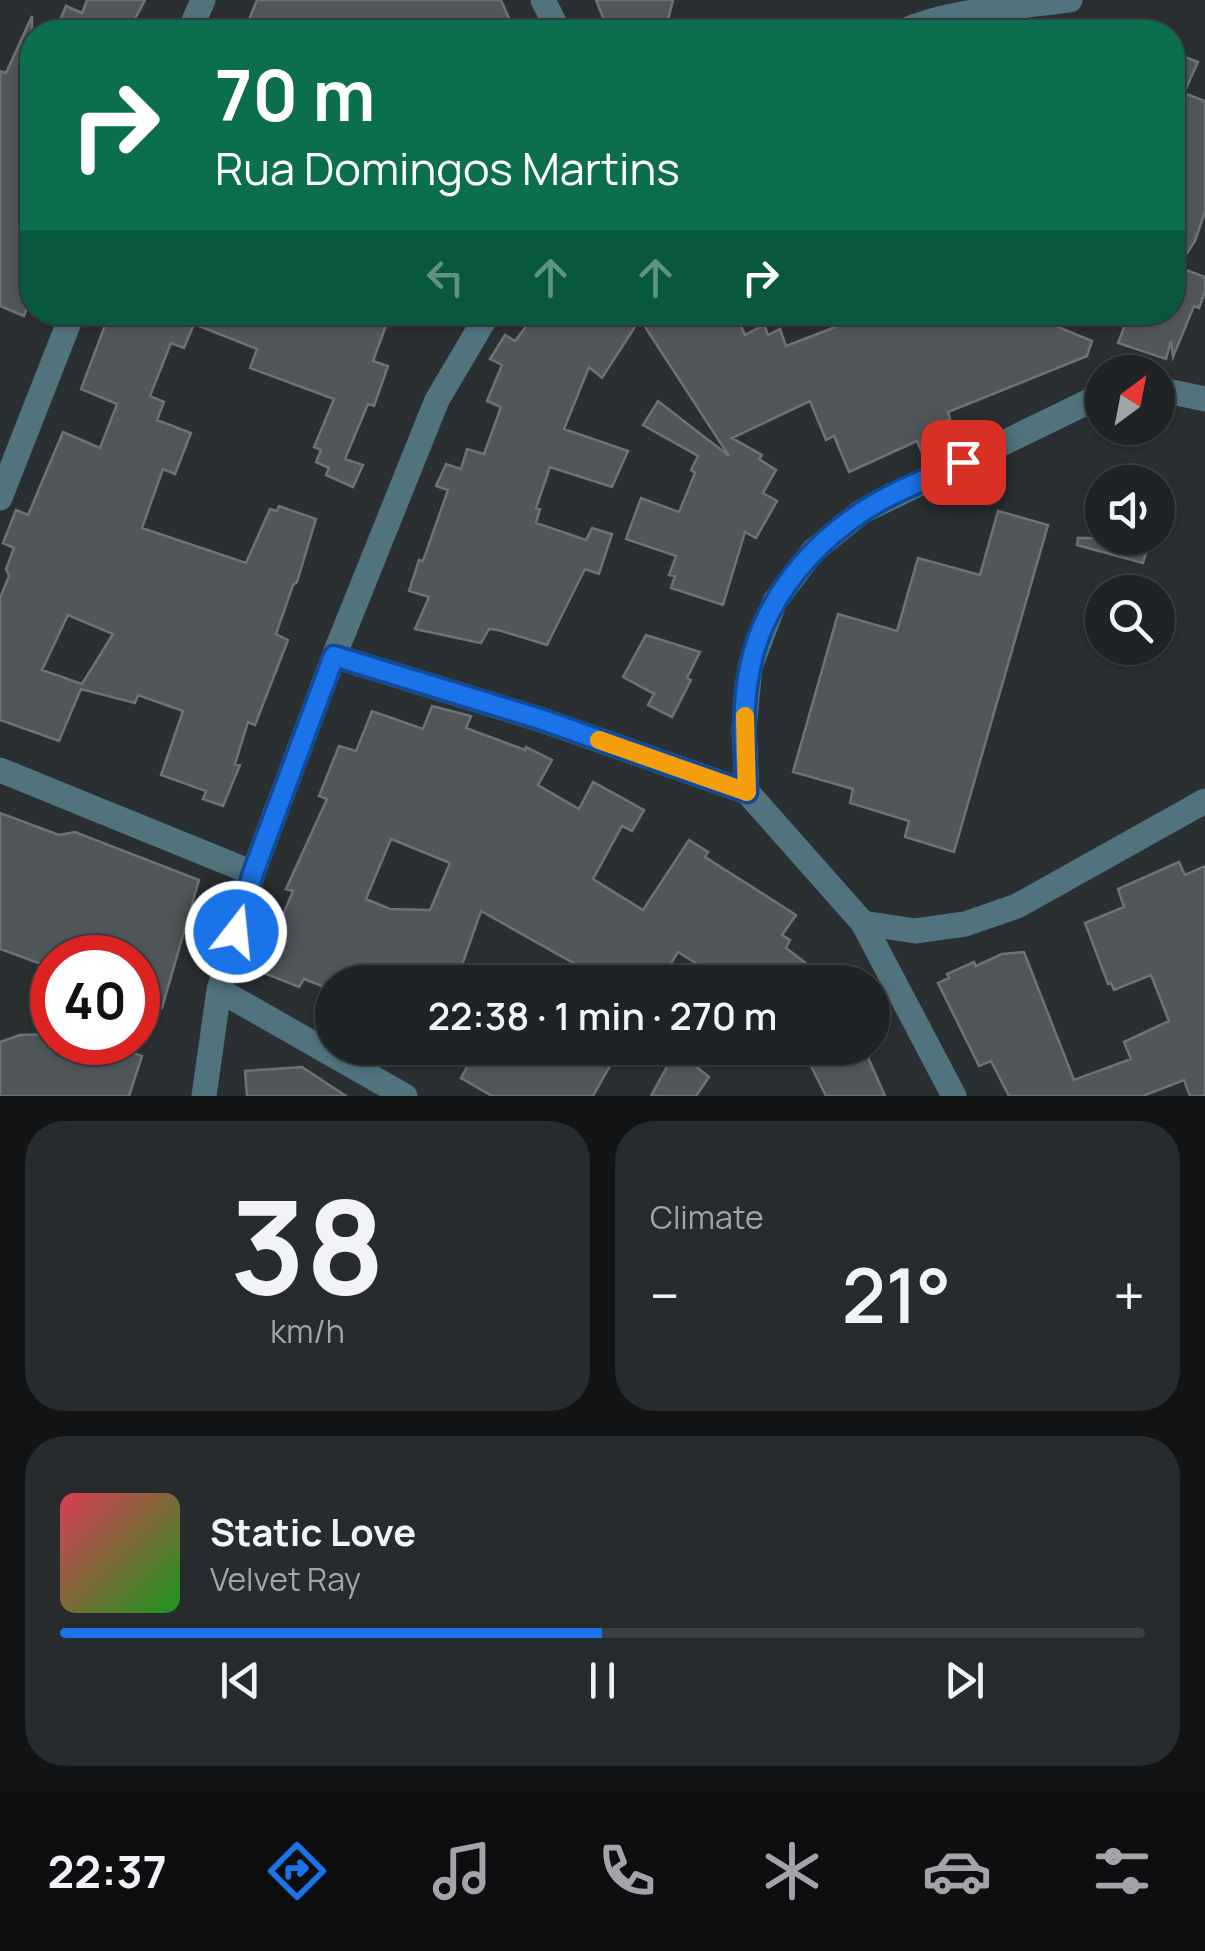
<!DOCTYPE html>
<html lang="en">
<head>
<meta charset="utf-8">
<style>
	body { margin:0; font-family:Manrope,sans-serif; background:#282b2d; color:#f1f3f6; height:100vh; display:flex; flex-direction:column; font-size:38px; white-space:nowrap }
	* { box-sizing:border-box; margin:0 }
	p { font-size:32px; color:#a2a4a7 }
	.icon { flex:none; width:55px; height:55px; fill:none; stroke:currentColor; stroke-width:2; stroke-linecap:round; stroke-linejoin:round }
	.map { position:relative; height:1096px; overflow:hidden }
	.drawer { display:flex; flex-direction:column; gap:25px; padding:25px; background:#121314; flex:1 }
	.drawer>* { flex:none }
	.banner { position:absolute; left:20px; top:20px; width:1165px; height:305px; border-radius:40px; box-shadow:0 2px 8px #0004,0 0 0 2px #3d4042; background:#0b6e4f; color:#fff; overflow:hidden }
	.needle { width:65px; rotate:32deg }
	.tools { position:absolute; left:1085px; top:355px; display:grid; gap:20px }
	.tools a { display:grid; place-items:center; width:90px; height:90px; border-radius:50%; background:#202325; box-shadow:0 2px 8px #0004,0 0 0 2px #3d4042; font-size:50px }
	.speed { position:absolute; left:30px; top:935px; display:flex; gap:20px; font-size:50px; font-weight:700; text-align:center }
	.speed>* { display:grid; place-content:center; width:130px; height:130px; border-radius:50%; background:#202325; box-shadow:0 2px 8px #0004,0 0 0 2px #3d4042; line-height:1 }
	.speed .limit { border:15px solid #d22; background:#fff; color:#111 }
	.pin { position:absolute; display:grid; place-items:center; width:85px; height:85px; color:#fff; margin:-42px; border-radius:20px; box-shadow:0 5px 15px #0006 }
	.me { position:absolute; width:110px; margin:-55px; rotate:16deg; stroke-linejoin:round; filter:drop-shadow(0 0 8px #0008) }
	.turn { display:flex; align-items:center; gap:35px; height:210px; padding:0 30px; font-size:45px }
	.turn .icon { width:130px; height:130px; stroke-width:2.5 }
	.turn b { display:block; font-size:70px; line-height:85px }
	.lanes { display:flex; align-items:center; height:95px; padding:0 30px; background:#0003; justify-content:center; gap:50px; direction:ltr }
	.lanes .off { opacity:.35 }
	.big { font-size:75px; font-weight:600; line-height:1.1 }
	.drawer .tile { flex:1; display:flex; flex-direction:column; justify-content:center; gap:15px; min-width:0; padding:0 35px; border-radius:40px; background:#282b2d }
	.drawer .dial { align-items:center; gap:0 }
	.dial b { font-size:130px; line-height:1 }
	.song { display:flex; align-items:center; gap:30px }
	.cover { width:120px; height:120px; border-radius:15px; background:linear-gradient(135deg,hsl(350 70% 55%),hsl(120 70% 35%)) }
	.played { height:10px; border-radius:5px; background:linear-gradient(90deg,#1a73e8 50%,#3d4042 50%) }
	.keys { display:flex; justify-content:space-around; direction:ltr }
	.heat { display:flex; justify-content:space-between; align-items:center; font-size:55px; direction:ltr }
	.drawer .tiles { flex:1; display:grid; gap:25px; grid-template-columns:1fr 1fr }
	.tile:last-child { grid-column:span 2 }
	.trip { position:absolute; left:315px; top:965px; width:575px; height:100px; border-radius:50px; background:#202325; box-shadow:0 2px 8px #0004,0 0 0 2px #3d4042; font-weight:600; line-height:100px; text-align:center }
	.menu { display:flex; height:160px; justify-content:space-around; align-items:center; background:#0d0e0f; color:#a2a4a7 }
	.menu .icon { width:70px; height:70px }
	.menu .active { color:#1a73e8 }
	.menu b { font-size:45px; color:#f1f3f6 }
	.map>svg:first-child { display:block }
	.building { fill:#515759; stroke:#6d7375; stroke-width:2.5; fill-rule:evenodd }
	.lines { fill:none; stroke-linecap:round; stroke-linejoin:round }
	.minor { stroke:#50737d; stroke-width:25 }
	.route-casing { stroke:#114b97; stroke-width:25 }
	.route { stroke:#1a73e8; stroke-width:18 }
	.slow { stroke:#f59e0b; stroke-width:18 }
</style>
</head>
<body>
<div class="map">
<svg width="1205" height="1096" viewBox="0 0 1205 1096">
	<rect width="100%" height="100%" fill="#2a2f31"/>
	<path class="building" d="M87,0H145L128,32H55L66,6L82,13Z
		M257,0H501L515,32H260L246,27Z
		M596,0H673L665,32H609Z
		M32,16V295L24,316L0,306V71L6,73Z
		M1172,52L1198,62L1184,93L1205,101V212L1195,241L1178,267L1205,277V292L1199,308L1194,306L1173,357L1171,341L1166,359L1118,343L1130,312H1172Z
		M110,312H391L373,361L388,366L374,406L368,404L345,459L363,465L353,487L326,475L329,468L316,462L321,450L314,447L334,399L250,368L257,349L194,324L184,348L171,343L150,396L164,402L157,420L191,433L175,474L163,469L142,528L246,563L270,509L277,511L279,506L316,519L297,582L293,585L276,634L288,640L255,725L248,722L235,764L240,765L223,806L203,799L206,791L161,775L183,711L138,695L135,703L81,689L59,741L0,720V598L9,576L6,569L14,548L3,543L16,510L28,515L63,432L100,448L117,404L81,389ZM68,615L113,634L82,684L42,670Z
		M537,312H710L715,323L736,314L745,335L764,325L768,335L780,329L786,346L874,312H1022L1092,341L1087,356L948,412L950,419L934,426L944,453L926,462L917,441L849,472L834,436L826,440L810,401L732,438L762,455L759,459L776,470L763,493L777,501L756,538L745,532L723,605L671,588L675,576L669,575L676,556L626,539L641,498L679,512L695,473L691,470L698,456L643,425L658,401L729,456L640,319L602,378L589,367L564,429L628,451L612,487L550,467L536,508L540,509L536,523L586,540L592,528L612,534L599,574L585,569L547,645L498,630L489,629L481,643L415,629L429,597L409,591L419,560L423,561L448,490L436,486L446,464L461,469L467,449L484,454L501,407L487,401L502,365L490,359L505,335L515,341Z
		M998,511L1048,525L954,852L905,837L909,821L850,803L853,789L793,772L838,614L897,631L918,558L980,575Z
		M1078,538H1151L1143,563L1077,545Z
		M646,635L700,652L687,678L691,680L672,717L648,705L654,694L623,677Z
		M432,706L471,716L466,728L525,750L526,747L552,760L538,785L579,809L593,782L644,810L632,831L622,826L593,879L643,910L689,840L708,852L705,857L796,915L782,935L790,940L786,948L807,964L795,982H726L678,952L659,982H564L575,964L481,911L456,982H332V990L304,979L299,987L259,971L293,891L286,889L327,799L319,796L339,746L356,751L372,711L423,729ZM391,839L450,863L430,910L390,909L366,899Z
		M0,813L59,835L75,832L199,880L162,1008L138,999V958H52V968L0,949Z
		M1179,862L1185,875L1205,866V1096H1190L1184,1080L1143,1096H1009L991,1061L979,1066L938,983L949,978L947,974L974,962L976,966L1002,954L1024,952L1074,1080L1131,1059L1124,1042L1169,1021L1151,975L1114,990L1111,983L1108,984L1085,923L1124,907L1118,889Z
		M51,1034L48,1042H102L142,1056L129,1096H0V1042L20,1035Z
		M433,1048H620L593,1096H492L461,1078L467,1067Z
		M802,1048H864L885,1096H826Z
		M676,1050L709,1077L696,1096H651Z
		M302,1067L346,1096H247L245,1071Z"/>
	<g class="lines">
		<path class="minor" d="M543,0L559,32
			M189,32L203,0
			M901,32C951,9 1016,8 1070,0
			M1158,389L1205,399
			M0,498L73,312
			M334,656L539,719L747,792L863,923L954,1096
			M0,770L253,873
			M747,792L744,729L750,667L775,601L813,551L861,512L1102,395
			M863,923L915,931L965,924L1017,906L1205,801
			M219,990L405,1096
			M204,1096L219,990L253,873L334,656L437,400L489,312"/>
	</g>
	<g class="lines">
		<defs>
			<path id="route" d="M236,932L253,873L334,656L540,719L747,792C745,751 741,709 750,668C762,605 806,550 859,514C890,492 930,479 963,462"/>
		</defs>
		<use href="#route" class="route-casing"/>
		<use href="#route" class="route"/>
		<path class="slow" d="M599,740L747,792L745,716"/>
	</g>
</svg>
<div class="tools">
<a><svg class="needle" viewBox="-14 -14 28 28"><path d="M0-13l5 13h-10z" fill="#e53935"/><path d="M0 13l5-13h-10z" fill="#a2a4a7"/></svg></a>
<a><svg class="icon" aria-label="sound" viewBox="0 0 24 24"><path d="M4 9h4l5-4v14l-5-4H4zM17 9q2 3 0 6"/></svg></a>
<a><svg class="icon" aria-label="search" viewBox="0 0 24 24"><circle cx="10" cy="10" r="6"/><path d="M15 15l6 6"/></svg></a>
</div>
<div class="speed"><div class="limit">40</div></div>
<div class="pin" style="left:963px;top:462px;background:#d93025"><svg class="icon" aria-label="arrive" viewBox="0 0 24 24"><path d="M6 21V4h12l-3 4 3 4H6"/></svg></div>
<svg class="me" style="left:236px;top:932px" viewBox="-20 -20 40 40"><circle r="17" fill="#1a73e8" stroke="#fff" stroke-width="3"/><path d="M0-11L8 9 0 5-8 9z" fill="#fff"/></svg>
<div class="trip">22:38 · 1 min · 270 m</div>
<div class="banner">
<div class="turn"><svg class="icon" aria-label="right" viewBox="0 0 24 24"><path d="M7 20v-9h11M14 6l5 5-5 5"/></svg><div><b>70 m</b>Rua Domingos Martins</div></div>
<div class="lanes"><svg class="icon off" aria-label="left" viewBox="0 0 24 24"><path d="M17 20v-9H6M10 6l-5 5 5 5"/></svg><svg class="icon off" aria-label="ahead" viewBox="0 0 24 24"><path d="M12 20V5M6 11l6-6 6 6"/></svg><svg class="icon off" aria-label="ahead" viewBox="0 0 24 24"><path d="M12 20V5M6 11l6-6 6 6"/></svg><svg class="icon" aria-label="right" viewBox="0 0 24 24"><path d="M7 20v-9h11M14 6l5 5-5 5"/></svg></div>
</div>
</div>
<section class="drawer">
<div class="tiles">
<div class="tile dial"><b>38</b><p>km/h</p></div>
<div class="tile"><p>Climate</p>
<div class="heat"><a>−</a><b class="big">21°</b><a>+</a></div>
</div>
<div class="tile">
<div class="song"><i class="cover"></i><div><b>Static Love</b><p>Velvet Ray</p></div></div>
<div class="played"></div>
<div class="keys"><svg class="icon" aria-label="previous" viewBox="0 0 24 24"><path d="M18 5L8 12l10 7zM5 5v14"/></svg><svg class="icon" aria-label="pause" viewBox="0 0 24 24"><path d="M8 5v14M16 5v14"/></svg><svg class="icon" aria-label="next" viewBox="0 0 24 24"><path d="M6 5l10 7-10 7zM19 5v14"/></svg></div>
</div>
</div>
</section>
<nav class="menu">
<b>22:37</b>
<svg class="icon active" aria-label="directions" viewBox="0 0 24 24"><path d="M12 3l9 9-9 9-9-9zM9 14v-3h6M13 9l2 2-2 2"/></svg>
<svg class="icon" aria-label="music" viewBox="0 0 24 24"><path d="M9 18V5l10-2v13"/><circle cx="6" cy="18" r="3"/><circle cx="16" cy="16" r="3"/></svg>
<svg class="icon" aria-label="phone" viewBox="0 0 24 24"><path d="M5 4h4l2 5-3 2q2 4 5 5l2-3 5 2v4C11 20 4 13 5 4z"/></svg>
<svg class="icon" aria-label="climate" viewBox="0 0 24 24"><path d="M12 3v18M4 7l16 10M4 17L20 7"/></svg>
<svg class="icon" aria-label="car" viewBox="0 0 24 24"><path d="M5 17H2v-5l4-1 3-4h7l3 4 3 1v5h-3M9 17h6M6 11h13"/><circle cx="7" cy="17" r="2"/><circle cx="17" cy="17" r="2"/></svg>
<svg class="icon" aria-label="filters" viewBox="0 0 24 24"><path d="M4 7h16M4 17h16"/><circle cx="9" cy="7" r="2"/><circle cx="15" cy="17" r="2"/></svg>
</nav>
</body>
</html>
